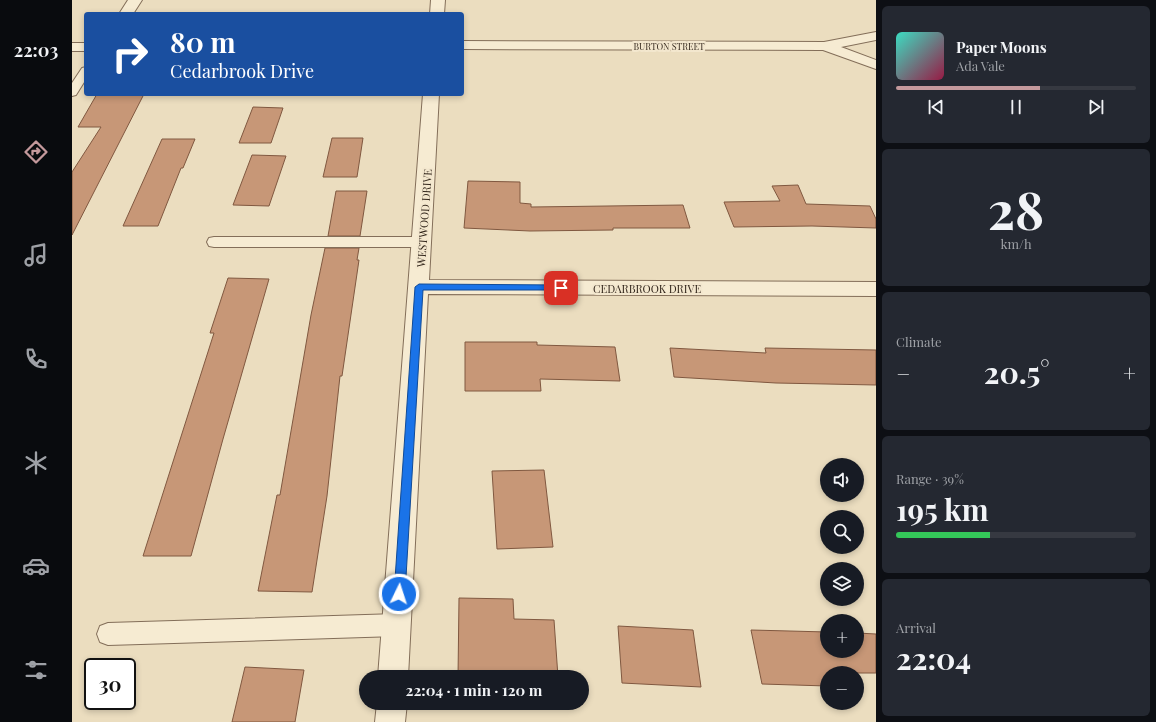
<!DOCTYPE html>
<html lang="en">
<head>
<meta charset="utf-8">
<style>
	body { margin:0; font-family:"Playfair Display",serif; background:#242831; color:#f1f3f6; height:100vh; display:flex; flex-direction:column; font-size:15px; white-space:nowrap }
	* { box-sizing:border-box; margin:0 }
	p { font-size:13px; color:#9ea1a6 }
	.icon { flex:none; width:22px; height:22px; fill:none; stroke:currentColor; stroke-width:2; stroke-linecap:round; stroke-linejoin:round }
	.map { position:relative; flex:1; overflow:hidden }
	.panel { display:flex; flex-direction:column; gap:6px; padding:6px; background:#0d0f14; width:280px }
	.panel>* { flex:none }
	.guide { position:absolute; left:12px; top:12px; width:380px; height:84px; border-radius:4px; box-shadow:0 2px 6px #0003; background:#1a4fa0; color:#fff; overflow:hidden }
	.buttons { position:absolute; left:748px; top:458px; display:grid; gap:8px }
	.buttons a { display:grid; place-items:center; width:44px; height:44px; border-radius:50%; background:#171b24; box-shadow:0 2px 6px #0003; font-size:20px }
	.speed { position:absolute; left:12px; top:658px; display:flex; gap:8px; font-size:20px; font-weight:700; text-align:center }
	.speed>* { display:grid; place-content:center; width:52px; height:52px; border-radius:50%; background:#171b24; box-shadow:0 2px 6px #0003; line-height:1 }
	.speed .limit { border:2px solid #111; border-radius:6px; background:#fff; color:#111 }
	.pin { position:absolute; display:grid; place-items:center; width:34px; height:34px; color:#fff; margin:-17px; border-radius:8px; box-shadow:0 2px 6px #0006 }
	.me { position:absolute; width:44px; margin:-22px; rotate:4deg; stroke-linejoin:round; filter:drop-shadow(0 0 3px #0008) }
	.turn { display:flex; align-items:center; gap:14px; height:84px; padding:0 20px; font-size:18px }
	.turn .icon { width:52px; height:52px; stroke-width:2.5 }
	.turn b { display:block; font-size:28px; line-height:34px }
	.big { font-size:30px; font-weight:700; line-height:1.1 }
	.panel .tile { flex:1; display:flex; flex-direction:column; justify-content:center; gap:6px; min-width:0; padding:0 14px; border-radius:6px; background:#242831 }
	.panel .dial { align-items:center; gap:0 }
	.dial b { font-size:52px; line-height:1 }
	.song { display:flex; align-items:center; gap:12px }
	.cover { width:48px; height:48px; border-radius:6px; background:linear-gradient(135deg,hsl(170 70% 55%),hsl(340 70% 35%)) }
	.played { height:4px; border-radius:2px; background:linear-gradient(90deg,#c4999c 60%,#363941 60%) }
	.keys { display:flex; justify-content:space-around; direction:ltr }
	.heat { display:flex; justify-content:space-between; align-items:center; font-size:22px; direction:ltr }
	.charge { height:6px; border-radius:3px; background:linear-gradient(90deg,#34c759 39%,#363941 0) }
	.trip { position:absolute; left:287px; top:670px; width:230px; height:40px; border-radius:20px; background:#171b24; box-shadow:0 2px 6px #0003; font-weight:700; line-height:40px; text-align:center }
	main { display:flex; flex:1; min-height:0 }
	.tabs { display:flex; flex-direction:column; width:72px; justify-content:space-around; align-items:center; background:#090b0e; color:#9ea1a6 }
	.tabs .icon { width:28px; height:28px }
	.tabs .selected { color:#c4999c }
	.tabs b { font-size:18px; color:#f1f3f6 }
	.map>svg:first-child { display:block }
	.building { fill:#c79777; stroke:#805840 }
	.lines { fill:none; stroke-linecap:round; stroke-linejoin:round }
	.lane-casing { stroke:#836e59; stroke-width:2 }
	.street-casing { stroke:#836e59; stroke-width:2 }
	.lane { fill:#f6ebd2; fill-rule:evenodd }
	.street { fill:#f6ebd2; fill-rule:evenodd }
	.route { fill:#1a73e8; stroke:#114b97 }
	.labels { text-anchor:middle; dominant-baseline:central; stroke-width:4; stroke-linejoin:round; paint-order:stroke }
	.far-street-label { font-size:9px; fill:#33271c; stroke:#f3e7ce }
	.street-label { font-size:11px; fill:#33271c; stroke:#f3e7ce }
</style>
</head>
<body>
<main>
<nav class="tabs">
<b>22:03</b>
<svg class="icon selected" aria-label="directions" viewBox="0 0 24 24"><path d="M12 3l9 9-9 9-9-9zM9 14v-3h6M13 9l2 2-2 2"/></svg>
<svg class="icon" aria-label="music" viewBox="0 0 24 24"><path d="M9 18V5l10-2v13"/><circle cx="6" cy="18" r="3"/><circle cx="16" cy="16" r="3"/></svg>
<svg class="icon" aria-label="phone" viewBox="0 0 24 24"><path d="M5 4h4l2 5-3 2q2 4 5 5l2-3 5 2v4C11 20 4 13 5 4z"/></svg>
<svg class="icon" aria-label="climate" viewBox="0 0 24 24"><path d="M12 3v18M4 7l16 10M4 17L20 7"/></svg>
<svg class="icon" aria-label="car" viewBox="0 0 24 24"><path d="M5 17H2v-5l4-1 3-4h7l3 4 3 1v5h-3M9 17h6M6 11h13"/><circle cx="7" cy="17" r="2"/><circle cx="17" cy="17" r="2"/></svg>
<svg class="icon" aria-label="filters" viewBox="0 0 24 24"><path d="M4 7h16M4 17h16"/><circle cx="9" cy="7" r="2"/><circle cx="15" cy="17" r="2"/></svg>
</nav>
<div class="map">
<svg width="804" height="722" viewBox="0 0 804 722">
	<rect width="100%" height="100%" fill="#ebddbf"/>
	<path class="building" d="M25,94H72L0,235V172L29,127H6Z
		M181,107L211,108L199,143H167Z
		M260,138H291L285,177H251Z
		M90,139H123L111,168H109L86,226H51Z
		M180,155L214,156L197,206L161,205Z
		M396,181L448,182V203L459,204V207L611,205L618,228H541V230L458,231L392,228Z
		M726,185L734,204L798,206L804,219V228L740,226L662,227L652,202L708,201L700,186Z
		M264,191H295L288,236H256Z
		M253,248H287L285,260H287L270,376H268L255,496L240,592L186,591L205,495H208L239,315Z
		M156,278L197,279L151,439L119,556H71L142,333H138Z
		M393,342H465V345L543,347L548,381L468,379L469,391H393Z
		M598,348L694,353L693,348L804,350V385L704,383L602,377Z
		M472,470L481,547L425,549L420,471Z
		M387,598L441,599L442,619L482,620L486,677H386Z
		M546,626L621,630L629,687L550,683Z
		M679,630L755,632V651H785V633L804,634V673H755V686L690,684Z
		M173,667L232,670L223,722H160Z"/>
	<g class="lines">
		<defs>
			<path id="lane" d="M14,67V79L4,95L0,96V83L10,68Z
				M142,237H350L355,238L357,242L355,246L350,247H142L137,246L135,242L137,238Z
				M325,614L333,617L336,625L333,633L325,636L36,645L28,642L25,634L28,626L36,623Z"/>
			<path id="street" d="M56,0H70L61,14H47Z
				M359,0H373L372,14H358Z
				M804,32V40L769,47L804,60V69L751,50L390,49V41L752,42Z
				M0,43H14V51H0Z
				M351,94H367L357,280L804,282V296L356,294L336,677H306Z
				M305,703H335L333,722H303Z"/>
		</defs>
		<use href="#lane" class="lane-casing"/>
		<use href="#street" class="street-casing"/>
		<use href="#lane" class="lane"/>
		<use href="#street" class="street"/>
	</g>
	<path class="route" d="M347,284L489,285L493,288L489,290H351L333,594L331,597L327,599L323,597L322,594L343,287Z"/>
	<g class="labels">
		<g class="far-street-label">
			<text x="597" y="46">BURTON STREET</text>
		</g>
		<g class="street-label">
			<text transform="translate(352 218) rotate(-86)">WESTWOOD DRIVE</text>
			<text x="575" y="288">CEDARBROOK DRIVE</text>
		</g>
	</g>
</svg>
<div class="buttons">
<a><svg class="icon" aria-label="sound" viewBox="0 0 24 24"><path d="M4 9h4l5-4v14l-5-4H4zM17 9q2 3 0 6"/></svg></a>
<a><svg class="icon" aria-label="search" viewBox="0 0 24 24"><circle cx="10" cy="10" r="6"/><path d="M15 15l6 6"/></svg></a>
<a><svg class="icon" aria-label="layers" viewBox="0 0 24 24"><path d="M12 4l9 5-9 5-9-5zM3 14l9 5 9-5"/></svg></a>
<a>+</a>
<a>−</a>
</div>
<div class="speed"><div class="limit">30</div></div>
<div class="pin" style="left:489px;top:288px;background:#d93025"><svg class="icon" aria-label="arrive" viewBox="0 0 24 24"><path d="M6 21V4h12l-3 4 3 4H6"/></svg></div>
<svg class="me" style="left:327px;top:594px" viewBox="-20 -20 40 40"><circle r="17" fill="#1a73e8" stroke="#fff" stroke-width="3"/><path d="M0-11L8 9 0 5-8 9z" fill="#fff"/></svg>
<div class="trip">22:04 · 1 min · 120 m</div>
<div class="guide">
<div class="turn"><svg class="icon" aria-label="right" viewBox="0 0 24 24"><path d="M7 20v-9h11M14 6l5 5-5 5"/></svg><div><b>80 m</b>Cedarbrook Drive</div></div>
</div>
</div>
<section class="panel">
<div class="tile">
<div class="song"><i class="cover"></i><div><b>Paper Moons</b><p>Ada Vale</p></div></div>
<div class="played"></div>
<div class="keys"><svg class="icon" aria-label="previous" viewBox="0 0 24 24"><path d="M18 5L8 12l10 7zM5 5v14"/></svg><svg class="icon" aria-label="pause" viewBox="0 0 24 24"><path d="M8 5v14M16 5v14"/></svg><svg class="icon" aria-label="next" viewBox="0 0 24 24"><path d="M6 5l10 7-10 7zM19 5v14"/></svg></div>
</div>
<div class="tile dial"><b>28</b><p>km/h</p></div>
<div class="tile"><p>Climate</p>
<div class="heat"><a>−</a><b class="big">20.5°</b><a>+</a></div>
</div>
<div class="tile"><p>Range · 39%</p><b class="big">195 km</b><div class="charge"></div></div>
<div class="tile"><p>Arrival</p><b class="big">22:04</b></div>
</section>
</main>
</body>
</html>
